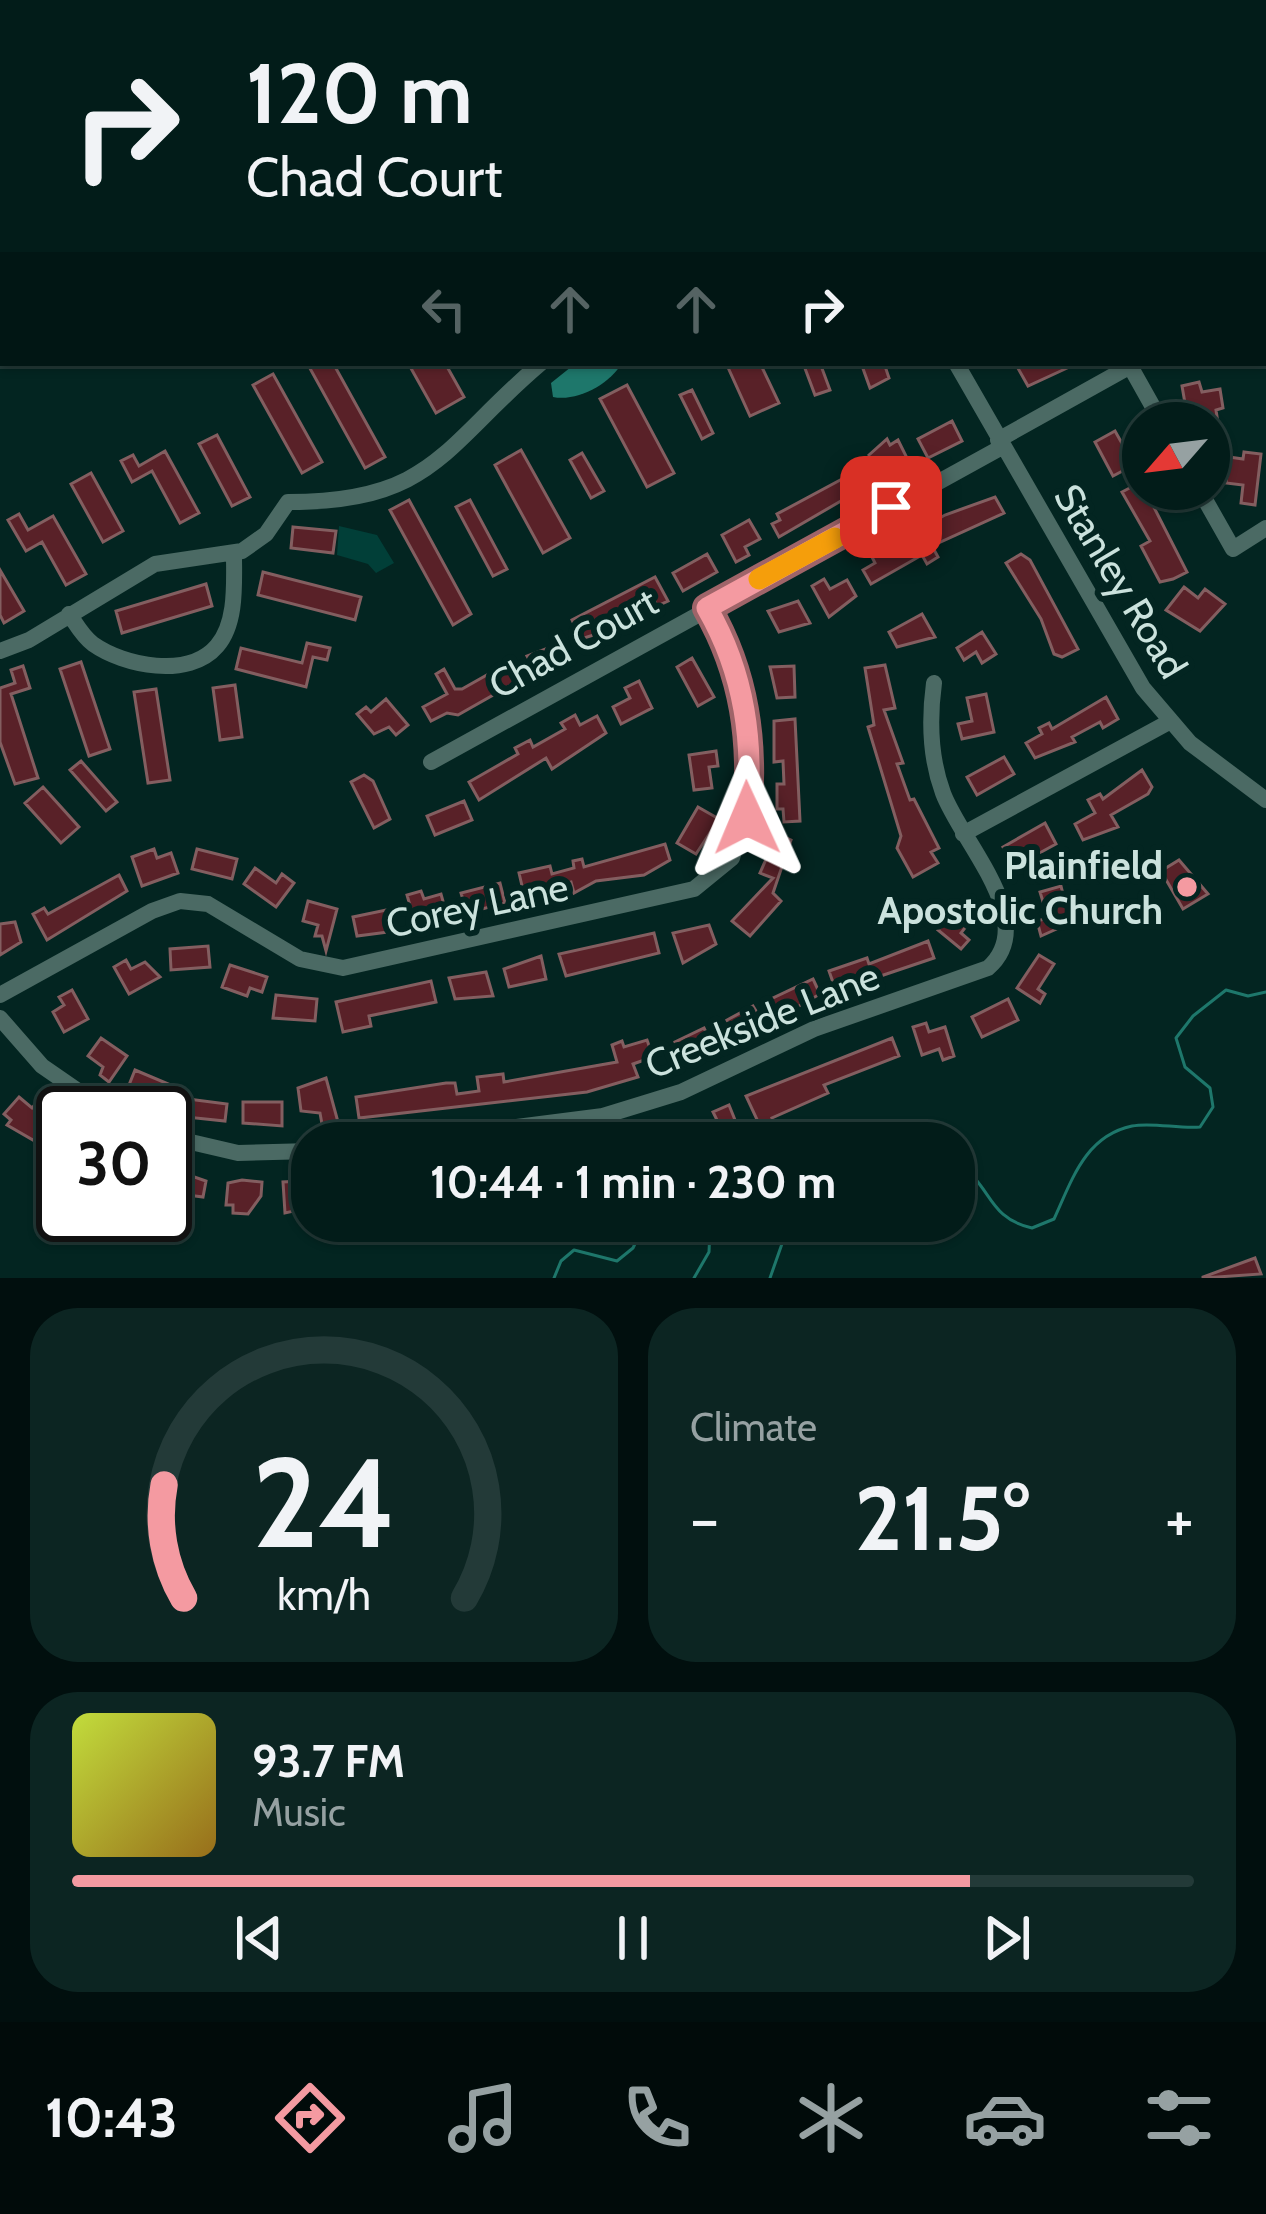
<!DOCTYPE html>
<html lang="en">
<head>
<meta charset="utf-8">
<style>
	body { margin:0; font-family:Cabin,sans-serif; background:#0c2522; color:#f1f3f6; height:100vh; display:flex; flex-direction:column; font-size:45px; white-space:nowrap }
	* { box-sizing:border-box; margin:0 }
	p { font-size:39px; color:#96a1a2 }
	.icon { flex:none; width:66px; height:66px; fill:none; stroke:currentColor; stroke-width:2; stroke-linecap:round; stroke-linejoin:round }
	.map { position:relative; height:1278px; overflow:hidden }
	.panel { display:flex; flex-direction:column; gap:30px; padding:30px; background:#010f0e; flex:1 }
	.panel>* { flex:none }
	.top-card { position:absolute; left:0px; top:0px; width:1266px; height:366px; box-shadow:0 3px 9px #0004,0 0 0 3px #233a38; background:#021c19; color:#f1f3f6; overflow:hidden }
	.needle { width:78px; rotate:242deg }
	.buttons { position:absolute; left:1122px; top:402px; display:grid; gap:24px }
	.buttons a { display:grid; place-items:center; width:108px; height:108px; border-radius:50%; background:#021c19; box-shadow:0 3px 9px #0004,0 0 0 3px #233a38; font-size:60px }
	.speed { position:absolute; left:36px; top:1086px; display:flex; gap:24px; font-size:60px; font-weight:700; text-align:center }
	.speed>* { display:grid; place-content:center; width:156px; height:156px; border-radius:50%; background:#021c19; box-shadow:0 3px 9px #0004,0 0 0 3px #233a38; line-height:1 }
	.speed .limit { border:6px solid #111; border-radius:18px; background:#fff; color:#111 }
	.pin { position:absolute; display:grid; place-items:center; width:102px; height:102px; color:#fff; margin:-51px; border-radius:24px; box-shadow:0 6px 18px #0006 }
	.me { position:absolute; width:132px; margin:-66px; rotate:359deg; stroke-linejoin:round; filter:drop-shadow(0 0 9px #0008) }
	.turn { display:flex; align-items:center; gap:42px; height:252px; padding:0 48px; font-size:54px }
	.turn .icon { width:156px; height:156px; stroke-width:2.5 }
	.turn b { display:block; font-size:84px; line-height:102px }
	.lanes { display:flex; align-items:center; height:114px; padding:0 48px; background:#0003; justify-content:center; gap:60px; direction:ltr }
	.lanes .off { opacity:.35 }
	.big { font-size:90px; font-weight:700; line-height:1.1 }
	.panel .tile { flex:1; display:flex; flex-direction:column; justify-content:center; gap:18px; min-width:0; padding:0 42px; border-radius:48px; background:#0c2522 }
	.panel .dial { align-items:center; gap:0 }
	.dial svg { height:312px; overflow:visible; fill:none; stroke:#233a38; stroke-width:7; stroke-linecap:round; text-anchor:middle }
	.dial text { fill:#f1f3f6; stroke:none }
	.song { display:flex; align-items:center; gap:36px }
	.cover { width:144px; height:144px; border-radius:18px; background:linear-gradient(135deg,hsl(70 70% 55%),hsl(40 70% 35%)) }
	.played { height:12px; border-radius:6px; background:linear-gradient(90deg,#f49aa1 80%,#233a38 80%) }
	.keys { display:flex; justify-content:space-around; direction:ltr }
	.heat { display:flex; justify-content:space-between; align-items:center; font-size:66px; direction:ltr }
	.panel .tiles { flex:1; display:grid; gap:30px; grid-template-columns:1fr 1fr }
	.tile:last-child { grid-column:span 2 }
	.trip { position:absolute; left:291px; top:1122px; width:684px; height:120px; border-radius:48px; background:#021c19; box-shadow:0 3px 9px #0004,0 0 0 3px #233a38; font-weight:700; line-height:120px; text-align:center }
	.dock { display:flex; height:192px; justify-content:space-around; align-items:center; background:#010b0a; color:#96a1a2 }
	.dock .icon { width:84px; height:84px }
	.dock .on { color:#f49aa1 }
	.dock b { font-size:54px; color:#f1f3f6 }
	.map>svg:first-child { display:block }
	.green { fill:#013f38 }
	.water { fill:#1e776b }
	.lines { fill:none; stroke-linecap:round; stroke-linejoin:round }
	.stream { stroke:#1e776b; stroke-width:3 }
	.building { fill:#592128; stroke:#835e60; stroke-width:3 }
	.minor { stroke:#4b6a64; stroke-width:16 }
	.major { stroke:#73b6aa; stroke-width:21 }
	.route-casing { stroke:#9f6469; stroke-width:30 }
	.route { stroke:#f49aa1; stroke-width:21 }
	.slow { stroke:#f59e0b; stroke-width:21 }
	.poi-dot { fill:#f49aa1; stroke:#032521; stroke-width:4.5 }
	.labels { text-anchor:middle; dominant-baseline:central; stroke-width:12; stroke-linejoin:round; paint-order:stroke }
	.street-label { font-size:39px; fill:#cbe2dd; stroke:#032521 }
	.poi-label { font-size:39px; font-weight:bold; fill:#cbe2dd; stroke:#032521; text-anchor:end }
</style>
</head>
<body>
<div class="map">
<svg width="1266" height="1278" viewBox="0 0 1266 1278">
	<rect width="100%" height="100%" fill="#032521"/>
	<path class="green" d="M339,526L377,535L394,563L376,573L368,564L337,555Z"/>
	<path class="water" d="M576,363H622C610,384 577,402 553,397L551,383Z"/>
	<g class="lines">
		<path class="stream" d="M954,1163C993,1182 984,1217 1032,1228L1054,1219C1072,1180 1085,1136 1132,1126C1152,1122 1179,1129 1200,1127L1213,1107L1210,1088L1185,1067L1176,1038L1193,1016L1226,990L1248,996L1266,992
			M554,1278L561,1261L574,1250L617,1261L633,1248L646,1221
			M694,1278L709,1252L710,1229L703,1221
			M770,1278L790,1221"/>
	</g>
	<path class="building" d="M307,363H333L385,457L365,468Z
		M408,363H445L464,397L436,413Z
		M726,363H760L779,403L750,416Z
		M803,363H820L830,390L815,395Z
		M861,363H884L889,378L870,388Z
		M1015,363H1078L1028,386Z
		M273,374L322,462L302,473L253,385Z
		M1199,382L1202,392L1220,389L1223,408L1216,410L1218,423H1196L1193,407L1186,409L1182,386Z
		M627,385L674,473L647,487L600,399Z
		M692,390L713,433L702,439L680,395Z
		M952,421L962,441L928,458L918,439Z
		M1115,431L1124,447L1134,442L1143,460L1113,476L1095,442Z
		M217,435L250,497L232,506L199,444Z
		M887,439L890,445L898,440L906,456L890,464L895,475L883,481L869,455Z
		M521,450L570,538L543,553L495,465Z
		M165,451L199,513L180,523L152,471L132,482L121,461L133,455L139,466Z
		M1244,452L1261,454L1255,505L1241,503L1243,485L1226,483L1229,457L1243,459Z
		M582,453L604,491L591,498L570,460Z
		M857,471L865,487L779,537L772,524L780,520L777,514Z
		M91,473L123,531L103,542L71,484Z
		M1141,482L1187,572L1173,579L1160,582L1141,546L1150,541L1122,492Z
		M995,497L1004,513L932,546L938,557L927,564L922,555L871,584L863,570L875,563L872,557L914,541L910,535L945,515Z
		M409,500L471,614L453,625L390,510Z
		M470,500L507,569L493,576L456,507Z
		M19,514L28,530L53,516L86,574L66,585L42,542L26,551L8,520Z
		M749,520L760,539L745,547L749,555L736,562L722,535Z
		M293,527L336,531L333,553L291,548Z
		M707,554L717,572L683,591L673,573Z
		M1021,554L1030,560L1078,649L1062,657L1054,654L1041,619L1006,563Z
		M0,570L24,611L4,623L0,615Z
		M263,572L361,597L355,620L258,595Z
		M655,577L668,601L657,606L654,600L616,621L619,627L581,639L572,620Z
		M824,579L830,589L847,580L856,596L829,617L812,586Z
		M206,584L212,606L122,633L116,611Z
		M1184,587L1198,598L1205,589L1225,604L1200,631L1166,610Z
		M798,601L810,623L779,632L768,611Z
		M922,614L935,637L897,647L889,632Z
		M982,632L996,654L982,663L976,652L964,660L957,648Z
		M307,643L330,648L327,660L313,657L306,687L236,669L241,648L302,663Z
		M561,643L567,654L536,672L527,656Z
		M692,658L714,697L698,706L677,667Z
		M81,662L110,749L89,756L60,669Z
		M508,663L518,681L458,715L447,713L431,721L423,707L447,694L436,674L444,669L455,689H462Z
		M885,665L895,708L884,710L903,763L897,764L910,800L914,799L939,848L931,852L938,863L913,877L897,848L901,836L868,727L874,725L865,668Z
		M23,666L30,688L11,694L38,778L15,784L0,742V688L15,683L11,670Z
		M794,666L795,697L777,698L770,667Z
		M639,681L652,708L621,724L613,707L630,698L625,688Z
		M235,685L242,737L220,740L213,688Z
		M156,689L170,780L148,783L134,692Z
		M986,694L994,732L962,739L958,724L972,721L967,698Z
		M1106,697L1118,719L1103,728L1100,722L1072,737L1075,742L1035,758L1026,743L1042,734L1039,728L1049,723L1052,729Z
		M386,699L408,725L396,735L389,727L374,734L357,714L366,707L371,712Z
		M575,715L580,725L597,716L606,733L552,769L546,758L479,800L469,782L518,754L515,748L530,740L533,747L565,729L561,723Z
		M795,719L800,821L784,822L783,809H777V784H784L783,761L774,762V721Z
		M716,751L718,766L709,767L712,788L694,790L689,755Z
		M1004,757L1014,774L977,795L967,777Z
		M81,761L117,802L106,811L70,770Z
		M1142,770L1152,787L1148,794L1111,815L1118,827L1083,840L1075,824L1095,813L1088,800L1100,794L1103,799Z
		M364,775L373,781L390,819L374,828L351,782Z
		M43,787L79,827L61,843L25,803Z
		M464,801L472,820L435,835L427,816Z
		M698,807L719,819L696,854L677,843Z
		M1045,823L1056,844L1014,867L1003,847Z
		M777,834L791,840L773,893L781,901L750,936L732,921L773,878L760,873Z
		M665,844L670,860L644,875L596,881L574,893L571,882L538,890L540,900L526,903L519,873L550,866L552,874L574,868L573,861L582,859L584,867Z
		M154,849L157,858L171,853L178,873L142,886L132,857Z
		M197,849L237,859L232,879L192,869Z
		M1179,860L1208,894L1183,909L1161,871Z
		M255,868L276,883L282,874L294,883L276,907L244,884Z
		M119,875L127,891L47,940L33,914L44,908L48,914Z
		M500,883L505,903L467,913L461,893Z
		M1061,886L1070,923L1041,936L1037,921L1048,918L1040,892Z
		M421,891L424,899L441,894L448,919L433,924L431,915L414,920L407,895Z
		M308,901L337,909L326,951L322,936H315L318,925L303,921Z
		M957,908L971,920L961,933L969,940L961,949L938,930Z
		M391,909L396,931L357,936L353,917Z
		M15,922L21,942L0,955V924Z
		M709,925L716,944L683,963L673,933Z
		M654,933L659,953L566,976L559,954Z
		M928,941L934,958L836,991L829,971L867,958L869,964Z
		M208,946L210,967L171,970L170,949Z
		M1039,955L1054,964L1038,989L1045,994L1040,1003L1017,988Z
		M541,956L546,979L509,987L504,969Z
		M126,960L131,969L145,962L160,977L129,994L114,967Z
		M230,965L267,977L262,992L250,988L247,996L222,987Z
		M486,972L493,996L455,999L449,978Z
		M813,979L820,994L780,1017L771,999Z
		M431,981L436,1002L369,1016L371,1026L343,1032L336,1002Z
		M72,990L88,1019L64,1032L53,1012L64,1005L59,997Z
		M276,995L317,999L315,1021L273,1018Z
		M1008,999L1018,1020L982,1037L972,1017Z
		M753,1006L764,1024L735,1035L727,1020Z
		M926,1023L929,1032L945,1027L954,1056L943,1060L939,1049L922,1055L913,1027Z
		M704,1028L711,1043L684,1062L675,1042Z
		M101,1038L127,1056L109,1082L100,1075L103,1067L88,1056Z
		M892,1038L899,1056L824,1085L828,1093L772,1118L780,1134L767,1141L746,1096Z
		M647,1040L653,1057L633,1064L638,1077L587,1092L359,1118L356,1097L446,1083H455L457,1094L479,1091L477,1077L503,1074L504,1082L617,1062L612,1045L622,1041L624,1047Z
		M135,1070L178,1088L172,1104L127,1090Z
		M326,1078L338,1122L322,1124L320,1113L301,1111L298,1088Z
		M19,1097L32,1108L39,1100L57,1113L33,1140L7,1125L11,1120L4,1114Z
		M188,1099L227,1104L225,1121L186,1117Z
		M243,1102H282V1126L243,1123Z
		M729,1105L743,1140L703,1143L698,1131L718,1122L713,1112Z
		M177,1171L206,1181L203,1197L172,1193Z
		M242,1180L262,1182L261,1196L248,1214L233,1213V1205H226L228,1183Z
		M301,1181L312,1184V1207L285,1213L283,1182Z
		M1255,1258L1261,1274L1203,1278V1277Z"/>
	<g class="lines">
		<path class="minor" d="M752,0L754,3
			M1153,3L1159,0
			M0,306L3,304
			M956,363L1143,688L1190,743L1266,800
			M1130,366L1162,423
			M998,440L1136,363
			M1199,489L1233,549L1266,528
			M69,614C76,624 83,637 93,644C124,666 189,679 217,646C237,623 234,583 234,554
			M0,651L29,640L155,564L242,551L266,534L288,502C434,502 443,446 541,363
			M431,762L1002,447
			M963,834L1169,722
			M0,995L152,911L180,901L208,904L300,959L343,968L694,889L732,858L749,800L742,687L731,652L707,608
			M0,1018L42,1066L110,1113
			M165,1136L238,1153L312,1151
			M390,1143L603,1116L681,1092L814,1029L988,968C1041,922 961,842 943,793C930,758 929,720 934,683"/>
		<path class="major" d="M22,3L26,0
			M0,17L3,15"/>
	</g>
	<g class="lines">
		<defs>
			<path id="route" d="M747,818C754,742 745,674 707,608L891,507"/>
		</defs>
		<use href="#route" class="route-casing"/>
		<use href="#route" class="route"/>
		<path class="slow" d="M759,579L835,538"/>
	</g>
	<circle class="poi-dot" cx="1187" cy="887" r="12"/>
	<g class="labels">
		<g class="street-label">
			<text transform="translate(1121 581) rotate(59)">Stanley Road</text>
			<text transform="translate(573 643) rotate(-29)">Chad Court</text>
			<text transform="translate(477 905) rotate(-12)">Corey Lane</text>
			<text transform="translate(762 1020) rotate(-22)">Creekside Lane</text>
		</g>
		<g class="poi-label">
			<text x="1163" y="865">Plainfield<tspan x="1163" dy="45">Apostolic Church</tspan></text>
		</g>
	</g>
</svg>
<div class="buttons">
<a><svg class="needle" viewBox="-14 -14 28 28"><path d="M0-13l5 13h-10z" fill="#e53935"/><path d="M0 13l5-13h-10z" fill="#96a1a2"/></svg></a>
</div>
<div class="speed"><div class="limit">30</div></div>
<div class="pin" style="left:891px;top:507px;background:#d93025"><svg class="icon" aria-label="arrive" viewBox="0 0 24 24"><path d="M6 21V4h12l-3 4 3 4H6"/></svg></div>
<svg class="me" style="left:747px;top:818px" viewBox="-20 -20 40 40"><path d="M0-17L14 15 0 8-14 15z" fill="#f49aa1" stroke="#fff" stroke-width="4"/></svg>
<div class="trip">10:44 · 1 min · 230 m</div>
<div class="top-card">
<div class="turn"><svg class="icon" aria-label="right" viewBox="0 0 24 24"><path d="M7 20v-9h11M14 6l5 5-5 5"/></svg><div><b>120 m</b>Chad Court</div></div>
<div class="lanes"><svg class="icon off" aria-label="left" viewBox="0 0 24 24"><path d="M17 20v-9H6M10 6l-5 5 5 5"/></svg><svg class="icon off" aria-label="ahead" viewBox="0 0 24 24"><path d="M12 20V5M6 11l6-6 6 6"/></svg><svg class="icon off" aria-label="ahead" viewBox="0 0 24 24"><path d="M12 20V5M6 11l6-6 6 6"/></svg><svg class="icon" aria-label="right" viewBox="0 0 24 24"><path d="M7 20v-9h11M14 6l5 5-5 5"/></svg></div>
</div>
</div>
<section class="panel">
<div class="tiles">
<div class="tile dial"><svg viewBox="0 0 100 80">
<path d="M14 69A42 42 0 1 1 86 69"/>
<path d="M14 69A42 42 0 0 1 9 40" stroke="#f49aa1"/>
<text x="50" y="56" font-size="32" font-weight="700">24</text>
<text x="50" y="72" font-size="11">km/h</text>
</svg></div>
<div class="tile"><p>Climate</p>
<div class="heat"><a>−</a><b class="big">21.5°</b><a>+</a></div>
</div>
<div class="tile">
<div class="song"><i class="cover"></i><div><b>93.7 FM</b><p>Music</p></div></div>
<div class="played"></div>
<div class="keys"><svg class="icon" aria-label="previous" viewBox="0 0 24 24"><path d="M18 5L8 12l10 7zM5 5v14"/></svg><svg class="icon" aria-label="pause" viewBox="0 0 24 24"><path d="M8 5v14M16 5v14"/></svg><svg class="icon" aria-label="next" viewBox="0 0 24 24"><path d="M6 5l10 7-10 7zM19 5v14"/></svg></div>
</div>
</div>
</section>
<nav class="dock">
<b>10:43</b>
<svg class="icon on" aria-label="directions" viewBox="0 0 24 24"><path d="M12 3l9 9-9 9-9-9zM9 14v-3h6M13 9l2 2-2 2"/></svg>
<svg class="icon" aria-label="music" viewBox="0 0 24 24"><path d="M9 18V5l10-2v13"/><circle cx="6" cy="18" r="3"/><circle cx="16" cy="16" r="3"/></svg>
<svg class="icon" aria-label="phone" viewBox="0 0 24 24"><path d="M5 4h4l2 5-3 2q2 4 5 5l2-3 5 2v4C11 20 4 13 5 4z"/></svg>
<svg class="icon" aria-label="climate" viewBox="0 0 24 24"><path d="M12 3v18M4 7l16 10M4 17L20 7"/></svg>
<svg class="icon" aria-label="car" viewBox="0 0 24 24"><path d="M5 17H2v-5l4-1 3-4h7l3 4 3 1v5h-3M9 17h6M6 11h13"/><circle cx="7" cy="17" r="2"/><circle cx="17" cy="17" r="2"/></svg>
<svg class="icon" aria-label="filters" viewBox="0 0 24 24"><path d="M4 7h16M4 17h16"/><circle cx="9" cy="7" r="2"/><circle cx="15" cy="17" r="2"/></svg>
</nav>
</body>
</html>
